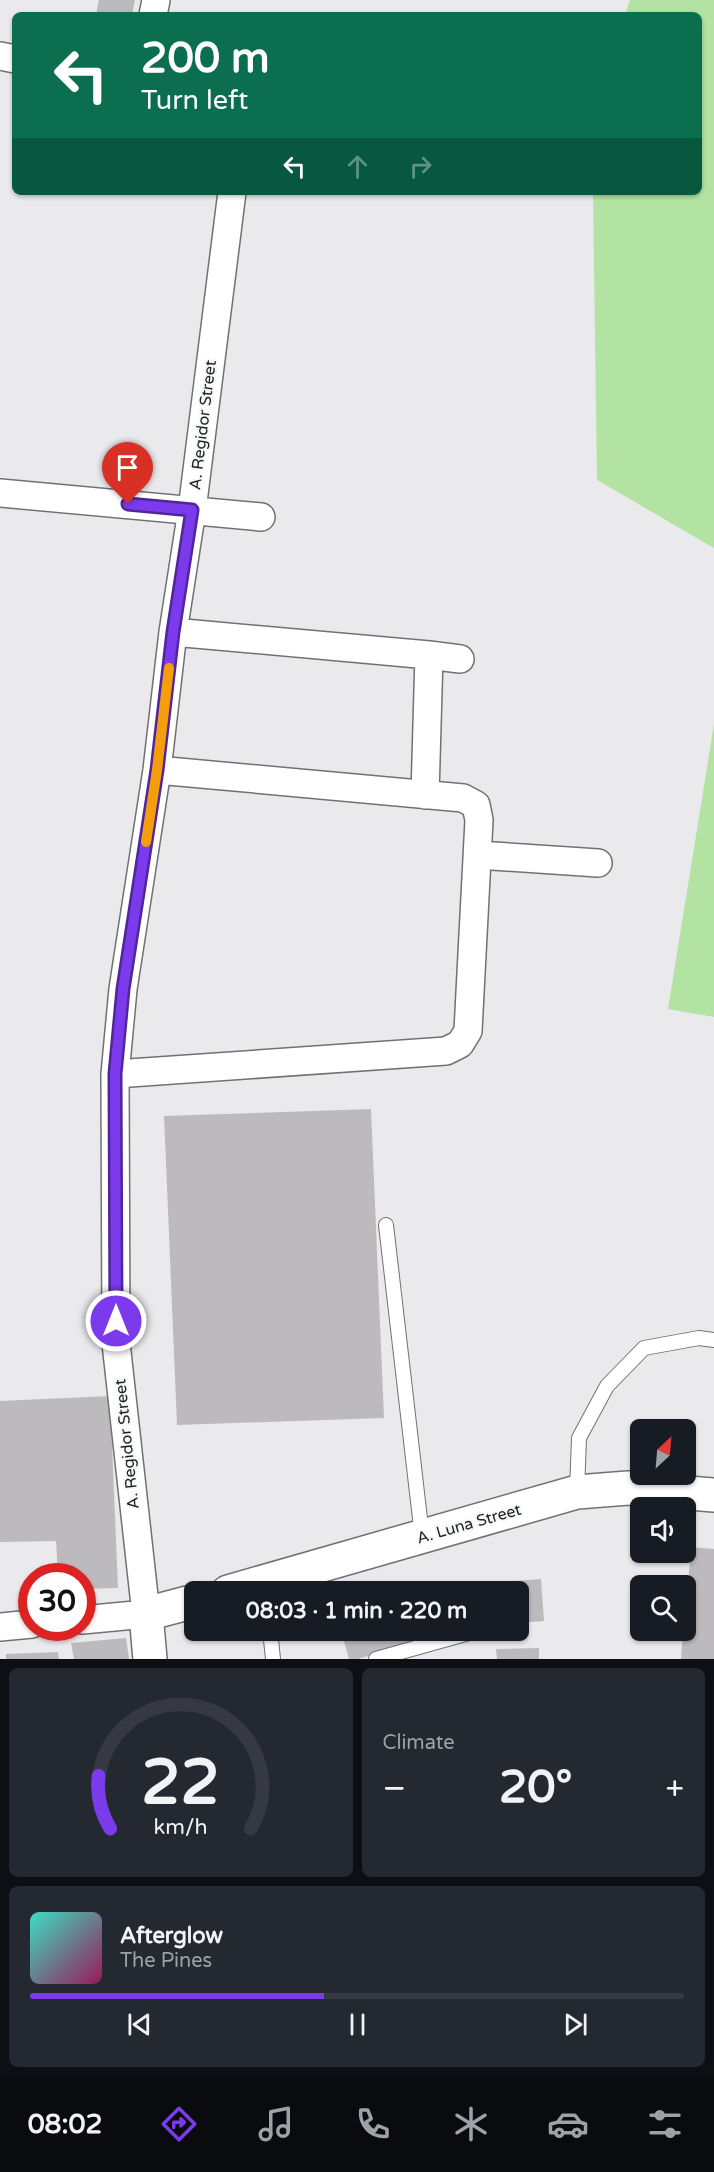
<!DOCTYPE html>
<html lang="en">
<head>
<meta charset="utf-8">
<style>
	body { margin:0; font-family:"Varela Round",sans-serif; background:#242831; color:#f1f3f6; height:100vh; display:flex; flex-direction:column; font-size:22px; white-space:nowrap }
	* { box-sizing:border-box; margin:0 }
	p { font-size:20px; color:#9ea1a6 }
	.icon { flex:none; width:33px; height:33px; fill:none; stroke:currentColor; stroke-width:2; stroke-linecap:round; stroke-linejoin:round }
	.map { position:relative; height:1659px; overflow:hidden }
	.drawer { display:flex; flex-direction:column; gap:9px; padding:9px; background:#0d0f14; flex:1 }
	.drawer>* { flex:none }
	.hud { position:absolute; left:12px; top:12px; width:690px; height:183px; border-radius:9px; box-shadow:0 2px 4px #0004; background:#0b6e4f; color:#fff; overflow:hidden }
	.needle { width:39px; rotate:26deg }
	.tools { position:absolute; left:630px; top:1419px; display:grid; gap:12px }
	.tools a { display:grid; place-items:center; width:66px; height:66px; border-radius:9px; background:#171b24; box-shadow:0 2px 4px #0004; font-size:30px }
	.speed { position:absolute; left:18px; top:1563px; display:flex; gap:12px; font-size:30px; font-weight:700; text-align:center }
	.speed>* { display:grid; place-content:center; width:78px; height:78px; border-radius:50%; background:#171b24; box-shadow:0 2px 4px #0004; line-height:1 }
	.speed .limit { border:9px solid #d22; background:#fff; color:#111 }
	.pin { position:absolute; display:grid; place-items:center; width:51px; height:51px; color:#fff; margin:-62px -26px; border-radius:50% 50% 50% 0; rotate:-45deg; box-shadow:0 0 6px #0007 }
	.pin .icon { rotate:45deg }
	.me { position:absolute; width:66px; margin:-33px; rotate:0deg; stroke-linejoin:round; filter:drop-shadow(0 0 4px #0008) }
	.turn { display:flex; align-items:center; gap:21px; height:126px; padding:0 30px; font-size:27px }
	.turn .icon { width:78px; height:78px; stroke-width:2.5 }
	.turn b { display:block; font-size:42px; line-height:51px }
	.lanes { display:flex; align-items:center; height:57px; padding:0 30px; background:#0003; justify-content:center; gap:30px; direction:ltr }
	.lanes .off { opacity:.35 }
	.big { font-size:45px; font-weight:700; line-height:1.1 }
	.drawer .widget { flex:1; display:flex; flex-direction:column; justify-content:center; gap:9px; min-width:0; padding:0 21px; border-radius:9px; background:#242831 }
	.drawer .dial { align-items:center; gap:0 }
	.dial svg { height:156px; overflow:visible; fill:none; stroke:#363941; stroke-width:7; stroke-linecap:round; text-anchor:middle }
	.dial text { fill:#f1f3f6; stroke:none }
	.song { display:flex; align-items:center; gap:18px }
	.cover { width:72px; height:72px; border-radius:9px; background:linear-gradient(135deg,hsl(170 70% 55%),hsl(330 70% 35%)) }
	.played { height:6px; border-radius:3px; background:linear-gradient(90deg,#7c3aed 45%,#363941 45%) }
	.keys { display:flex; justify-content:space-around; direction:ltr }
	.heat { display:flex; justify-content:space-between; align-items:center; font-size:33px; direction:ltr }
	.drawer .tiles { flex:1; display:grid; gap:9px; grid-template-columns:1fr 1fr }
	.widget:last-child { grid-column:span 2 }
	.trip { position:absolute; left:184px; top:1581px; width:345px; height:60px; border-radius:9px; background:#171b24; box-shadow:0 2px 4px #0004; font-weight:700; line-height:60px; text-align:center }
	.menu { display:flex; height:96px; justify-content:space-around; align-items:center; background:#090b0e; color:#9ea1a6 }
	.menu .icon { width:42px; height:42px }
	.menu .selected { color:#7c3aed }
	.menu b { font-size:27px; color:#f1f3f6 }
	.map>svg:first-child { display:block }
	.green { fill:#b2e3a3 }
	.building { fill:#bcbabc }
	.lines { fill:none; stroke-linecap:round; stroke-linejoin:round }
	.lane-casing { stroke:#707173; stroke-width:16 }
	.street-casing { stroke:#707173; stroke-width:30 }
	.secondary-casing { stroke:#707173; stroke-width:36 }
	.lane { stroke:#fff; stroke-width:14 }
	.street { stroke:#fff; stroke-width:27 }
	.secondary { stroke:#fff; stroke-width:33 }
	.route-casing { stroke:#51269a; stroke-width:15 }
	.route { stroke:#7c3aed; stroke-width:10 }
	.slow { stroke:#f59e0b; stroke-width:10 }
	.labels { text-anchor:middle; dominant-baseline:central; stroke-width:4.5; stroke-linejoin:round; paint-order:stroke }
	.street-label { font-size:16px; fill:#1f2021; stroke:#f7f8fa }
</style>
</head>
<body>
<div class="map">
<svg width="714" height="1659" viewBox="0 0 714 1659">
	<rect width="100%" height="100%" fill="#eaeaed"/>
	<path class="green" d="M630,0H714V548L597,480L593,192H699V15H625Z
		M714,724V1017L668,1009Z"/>
	<path class="building" d="M99,0H135L132,15H96Z
		M371,1109L384,1418L177,1425L164,1116Z
		M110,1396L118,1588L82,1589V1576H58L56,1541L0,1542V1401Z
		M691,1547L714,1549V1659H681L683,1630H686V1608Z
		M541,1579L544,1621L519,1623V1592H504L503,1582Z
		M353,1630H426L429,1639L358,1659H349L342,1634Z
		M126,1638L129,1659H74L71,1643Z
		M539,1648V1659H497L496,1649Z
		M58,1652L59,1659H6V1654Z"/>
	<g class="lines">
		<defs>
			<path id="lane" d="M386,1225L422,1536
				M577,1492L579,1438L607,1386L644,1348L699,1338L714,1340
				M270,1630L273,1659
				M376,1659L469,1633"/>
			<path id="street" d="M153,15L156,0
				M0,56L15,59
				M0,493L261,517
				M173,632L429,655
				M425,795L429,655L460,659
				M478,855L598,863
				M115,1074L446,1051L460,1044L468,1031L479,820L476,805L463,798L157,770
				M82,1620L146,1614L116,1343L115,1074L123,989L157,770L173,632L192,510L232,192
				M0,1627L32,1624"/>
			<path id="secondary" d="M228,1592L577,1492L628,1488L714,1495
				M150,1659L146,1614L195,1601"/>
		</defs>
		<use href="#lane" class="lane-casing"/>
		<use href="#street" class="street-casing"/>
		<use href="#secondary" class="secondary-casing"/>
		<use href="#lane" class="lane"/>
		<use href="#street" class="street"/>
		<use href="#secondary" class="secondary"/>
	</g>
	<g class="lines">
		<defs>
			<path id="route" d="M116,1321L115,1074L123,989L157,770L173,632L192,510L128,504"/>
		</defs>
		<use href="#route" class="route-casing"/>
		<use href="#route" class="route"/>
		<path class="slow" d="M146,842L157,770L169,668"/>
	</g>
	<g class="labels">
		<g class="street-label">
			<text transform="translate(203 425) rotate(-83)">A. Regidor Street</text>
			<text transform="translate(127 1444) rotate(-96)">A. Regidor Street</text>
			<text transform="translate(469 1524) rotate(-16)">A. Luna Street</text>
		</g>
	</g>
</svg>
<div class="tools">
<a><svg class="needle" viewBox="-14 -14 28 28"><path d="M0-13l5 13h-10z" fill="#e53935"/><path d="M0 13l5-13h-10z" fill="#9ea1a6"/></svg></a>
<a><svg class="icon" aria-label="sound" viewBox="0 0 24 24"><path d="M4 9h4l5-4v14l-5-4H4zM17 9q2 3 0 6"/></svg></a>
<a><svg class="icon" aria-label="search" viewBox="0 0 24 24"><circle cx="10" cy="10" r="6"/><path d="M15 15l6 6"/></svg></a>
</div>
<div class="speed"><div class="limit">30</div></div>
<div class="pin" style="left:128px;top:504px;background:#d93025"><svg class="icon" aria-label="arrive" viewBox="0 0 24 24"><path d="M6 21V4h12l-3 4 3 4H6"/></svg></div>
<svg class="me" style="left:116px;top:1321px" viewBox="-20 -20 40 40"><circle r="17" fill="#7c3aed" stroke="#fff" stroke-width="3"/><path d="M0-11L8 9 0 5-8 9z" fill="#fff"/></svg>
<div class="trip">08:03 · 1 min · 220 m</div>
<div class="hud">
<div class="turn"><svg class="icon" aria-label="left" viewBox="0 0 24 24"><path d="M17 20v-9H6M10 6l-5 5 5 5"/></svg><div><b>200 m</b>Turn left</div></div>
<div class="lanes"><svg class="icon" aria-label="left" viewBox="0 0 24 24"><path d="M17 20v-9H6M10 6l-5 5 5 5"/></svg><svg class="icon off" aria-label="ahead" viewBox="0 0 24 24"><path d="M12 20V5M6 11l6-6 6 6"/></svg><svg class="icon off" aria-label="right" viewBox="0 0 24 24"><path d="M7 20v-9h11M14 6l5 5-5 5"/></svg></div>
</div>
</div>
<section class="drawer">
<div class="tiles">
<div class="widget dial"><svg viewBox="0 0 100 80">
<path d="M14 69A42 42 0 1 1 86 69"/>
<path d="M14 69A42 42 0 0 1 8 42" stroke="#7c3aed"/>
<text x="50" y="56" font-size="32" font-weight="700">22</text>
<text x="50" y="72" font-size="11">km/h</text>
</svg></div>
<div class="widget"><p>Climate</p>
<div class="heat"><a>−</a><b class="big">20°</b><a>+</a></div>
</div>
<div class="widget">
<div class="song"><i class="cover"></i><div><b>Afterglow</b><p>The Pines</p></div></div>
<div class="played"></div>
<div class="keys"><svg class="icon" aria-label="previous" viewBox="0 0 24 24"><path d="M18 5L8 12l10 7zM5 5v14"/></svg><svg class="icon" aria-label="pause" viewBox="0 0 24 24"><path d="M8 5v14M16 5v14"/></svg><svg class="icon" aria-label="next" viewBox="0 0 24 24"><path d="M6 5l10 7-10 7zM19 5v14"/></svg></div>
</div>
</div>
</section>
<nav class="menu">
<b>08:02</b>
<svg class="icon selected" aria-label="directions" viewBox="0 0 24 24"><path d="M12 3l9 9-9 9-9-9zM9 14v-3h6M13 9l2 2-2 2"/></svg>
<svg class="icon" aria-label="music" viewBox="0 0 24 24"><path d="M9 18V5l10-2v13"/><circle cx="6" cy="18" r="3"/><circle cx="16" cy="16" r="3"/></svg>
<svg class="icon" aria-label="phone" viewBox="0 0 24 24"><path d="M5 4h4l2 5-3 2q2 4 5 5l2-3 5 2v4C11 20 4 13 5 4z"/></svg>
<svg class="icon" aria-label="climate" viewBox="0 0 24 24"><path d="M12 3v18M4 7l16 10M4 17L20 7"/></svg>
<svg class="icon" aria-label="car" viewBox="0 0 24 24"><path d="M5 17H2v-5l4-1 3-4h7l3 4 3 1v5h-3M9 17h6M6 11h13"/><circle cx="7" cy="17" r="2"/><circle cx="17" cy="17" r="2"/></svg>
<svg class="icon" aria-label="filters" viewBox="0 0 24 24"><path d="M4 7h16M4 17h16"/><circle cx="9" cy="7" r="2"/><circle cx="15" cy="17" r="2"/></svg>
</nav>
</body>
</html>
